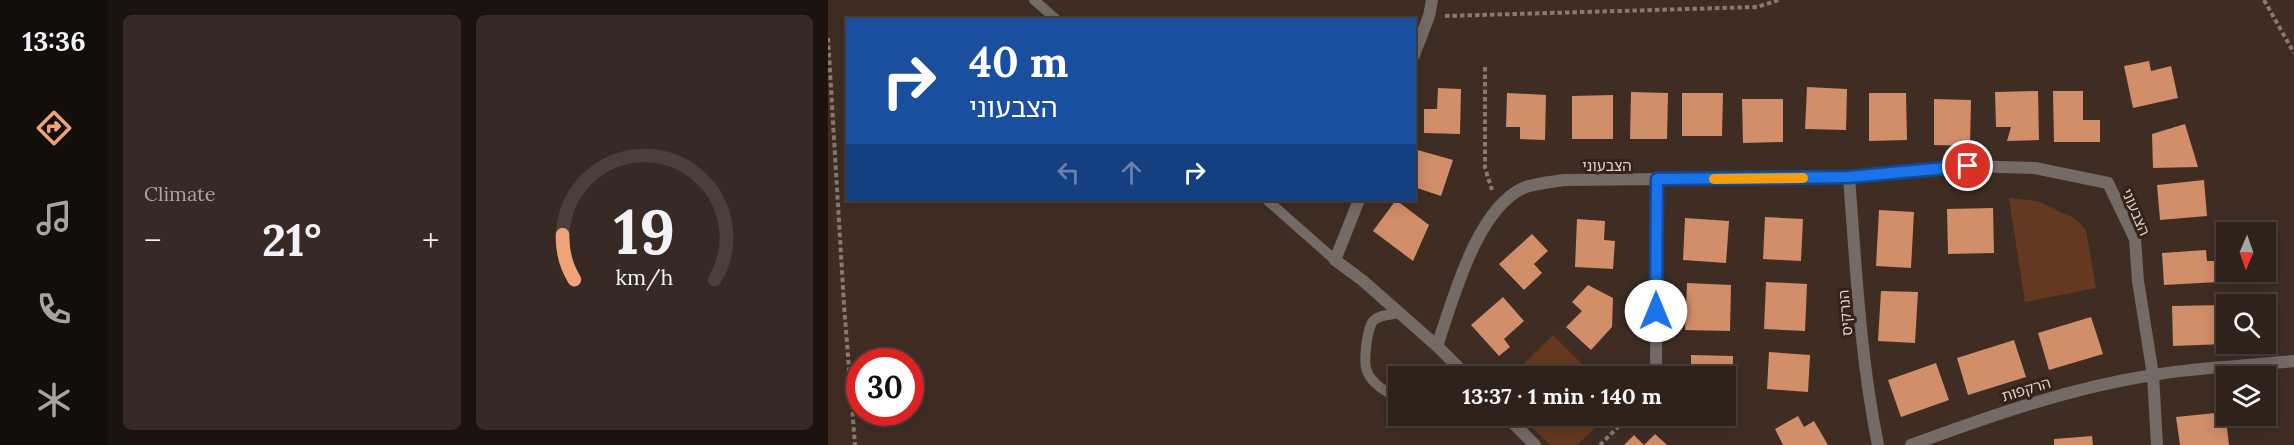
<!DOCTYPE html>
<html lang="en">
<head>
<meta charset="utf-8">
<style>
	body { margin:0; font-family:Lora,"Noto Sans Hebrew",serif; background:#372a24; color:#f1f3f6; height:100vh; display:flex; flex-direction:column; font-size:22px; white-space:nowrap }
	* { box-sizing:border-box; margin:0 }
	p { font-size:20px; color:#a7a4a3 }
	.icon { flex:none; width:33px; height:33px; fill:none; stroke:currentColor; stroke-width:2; stroke-linecap:round; stroke-linejoin:round }
	.map { position:relative; flex:1; overflow:hidden }
	.details { display:flex; flex-direction:column; gap:15px; padding:15px; background:#1a130f; width:720px }
	.details>* { flex:none }
	.top-card { position:absolute; left:18px; top:18px; width:570px; height:183px; border-radius:0px; box-shadow:0 3px 15px #0003,0 0 0 2px #4a3f3a; background:#1a4fa0; color:#fff; overflow:hidden }
	.needle { width:39px; rotate:182deg }
	.tools { position:absolute; left:1388px; top:222px; display:grid; gap:12px }
	.tools a { display:grid; place-items:center; width:60px; height:60px; border-radius:0px; background:#2f221b; box-shadow:0 3px 15px #0003,0 0 0 2px #4a3f3a; font-size:30px }
	.speed { position:absolute; left:18px; top:348px; display:flex; gap:12px; font-size:30px; font-weight:700; text-align:center }
	.speed>* { display:grid; place-content:center; width:78px; height:78px; border-radius:50%; background:#2f221b; box-shadow:0 3px 15px #0003,0 0 0 2px #4a3f3a; line-height:1 }
	.speed .limit { border:9px solid #d22; background:#fff; color:#111 }
	.pin { position:absolute; display:grid; place-items:center; width:51px; height:51px; color:#fff; margin:-26px; border:3px solid #fff; border-radius:50%; box-shadow:0 2px 6px #0007 }
	.me { position:absolute; width:66px; margin:-33px; rotate:0deg; stroke-linejoin:round; filter:drop-shadow(0 0 4px #0008) }
	.turn { display:flex; align-items:center; gap:21px; height:126px; padding:0 24px; font-size:27px }
	.turn .icon { width:78px; height:78px; stroke-width:2.5 }
	.turn b { display:block; font-size:42px; line-height:51px }
	.lanes { display:flex; align-items:center; height:57px; padding:0 24px; background:#0003; justify-content:center; gap:30px; direction:ltr }
	.lanes .off { opacity:.35 }
	.big { font-size:45px; font-weight:700; line-height:1.1 }
	.details .card { flex:1; display:flex; flex-direction:column; justify-content:center; gap:9px; min-width:0; padding:0 21px; border-radius:9px; background:#372a24 }
	.details .dial { align-items:center; gap:0 }
	.dial svg { height:156px; overflow:visible; fill:none; stroke:#4a3f3a; stroke-width:7; stroke-linecap:round; text-anchor:middle }
	.dial text { fill:#f1f3f6; stroke:none }
	.heat { display:flex; justify-content:space-between; align-items:center; font-size:33px; direction:ltr }
	.details .tiles { flex:1; display:grid; gap:15px; grid-template-columns:repeat(2,1fr) }
	.trip { position:absolute; left:560px; top:366px; width:348px; height:60px; border-radius:0px; background:#2f221b; box-shadow:0 3px 15px #0003,0 0 0 2px #4a3f3a; font-weight:700; line-height:60px; text-align:center }
	main { display:flex; flex:1; min-height:0 }
	.dock { display:flex; flex-direction:column; width:108px; justify-content:space-around; align-items:center; background:#130e0b; color:#a7a4a3 }
	.dock .icon { width:42px; height:42px }
	.dock .active { color:#f0a279 }
	.dock b { font-size:27px; color:#f1f3f6 }
	.map>svg:first-child { display:block }
	.green { fill:#653920 }
	.building { fill:#d28d69 }
	.lines { fill:none; stroke-linecap:round; stroke-linejoin:round }
	.path { stroke:#887971; stroke-width:4; stroke-dasharray:4.5 3; stroke-linecap:butt }
	.service { stroke:#746b66; stroke-width:10 }
	.minor { stroke:#746b66; stroke-width:12 }
	.tertiary { stroke:#746b66; stroke-width:12 }
	.route-casing { stroke:#114b97; stroke-width:15 }
	.route { stroke:#1a73e8; stroke-width:10 }
	.slow { stroke:#f59e0b; stroke-width:10 }
	.labels { text-anchor:middle; dominant-baseline:central; stroke-width:6; stroke-linejoin:round; paint-order:stroke }
	.street-label { font-size:15px; fill:#ddd1cb; stroke:#35231a }
</style>
</head>
<body>
<main>
<nav class="dock">
<b>13:36</b>
<svg class="icon active" aria-label="directions" viewBox="0 0 24 24"><path d="M12 3l9 9-9 9-9-9zM9 14v-3h6M13 9l2 2-2 2"/></svg>
<svg class="icon" aria-label="music" viewBox="0 0 24 24"><path d="M9 18V5l10-2v13"/><circle cx="6" cy="18" r="3"/><circle cx="16" cy="16" r="3"/></svg>
<svg class="icon" aria-label="phone" viewBox="0 0 24 24"><path d="M5 4h4l2 5-3 2q2 4 5 5l2-3 5 2v4C11 20 4 13 5 4z"/></svg>
<svg class="icon" aria-label="climate" viewBox="0 0 24 24"><path d="M12 3v18M4 7l16 10M4 17L20 7"/></svg>
</nav>
<section class="details">
<div class="tiles">
<div class="card"><p>Climate</p>
<div class="heat"><a>−</a><b class="big">21°</b><a>+</a></div>
</div>
<div class="card dial"><svg viewBox="0 0 100 80">
<path d="M14 69A42 42 0 1 1 86 69"/>
<path d="M14 69A42 42 0 0 1 8 46" stroke="#f0a279"/>
<text x="50" y="56" font-size="32" font-weight="700">19</text>
<text x="50" y="72" font-size="11">km/h</text>
</svg></div>
</div>
</section>
<div class="map">
<svg width="1466" height="445" viewBox="0 0 1466 445">
	<rect width="100%" height="100%" fill="#3f2d24"/>
	<path class="green" d="M1181,198L1209,201L1246,218L1258,230L1268,288L1197,302Z
		M725,335L760,370L753,376H683Z
		M693,416H780L749,445H722Z"/>
	<path class="building" d="M1321,61L1323,71L1343,66L1350,98L1305,108L1296,66Z
		M979,87L1019,89L1018,130L977,129Z
		M610,88L633,89L632,134L596,133V109H609Z
		M1210,91L1211,140L1179,141L1183,127H1168L1167,92Z
		M1225,91H1255V120H1272V142H1226Z
		M803,92L840,93L839,139H802Z
		M679,93L718,95L717,140L692,139V127H678Z
		M854,93H895L894,136H854Z
		M1041,93H1078L1079,140L1041,141Z
		M785,95V139H744V96Z
		M914,99H955V142L915,143Z
		M1106,99L1143,100L1142,146L1106,145Z
		M1357,124L1370,167L1325,168L1324,134Z
		M586,149L625,160L613,196L586,187Z
		M1376,180L1379,216L1332,220L1329,185Z
		M568,200L601,225L585,261L545,231Z
		M1165,208L1166,253L1120,254L1119,209Z
		M1051,210L1086,212L1083,268L1048,266Z
		M937,217L975,219L973,261L935,259Z
		M857,218L901,221L898,263L855,260Z
		M749,219L777,221L776,240L787,241L785,269L747,267Z
		M704,234L720,251L706,264L714,273L696,290L671,264Z
		M1378,250L1379,261H1388L1390,282L1336,285L1334,253Z
		M938,282L979,284L977,331L936,329Z
		M859,283L903,285L902,331L857,330Z
		M760,285L785,298L784,327L763,350L738,327L754,311L744,302Z
		M1053,291L1090,292L1087,343L1050,341Z
		M675,297L696,321L676,339L682,347L671,356L643,325Z
		M1396,305L1397,344L1345,346L1344,306Z
		M1263,317L1275,354L1221,370L1210,333Z
		M1186,340L1198,377L1140,395L1129,358Z
		M941,352L982,355L980,392L939,389Z
		M863,355L905,356L904,410H897V376H863Z
		M1108,363L1121,400L1073,417L1060,380Z
		M1397,412L1401,445H1352L1348,417Z
		M970,416L976,427L986,421L1000,445H955L947,429Z
		M827,434L839,445H816Z
		M806,435L816,445H796Z
		M1264,436L1265,445H1226V439Z"/>
	<g class="lines">
		<path class="path" d="M1436,0L1466,53
			M617,16L929,7L951,0
			M0,38L16,305L27,445
			M657,67V168L664,190
			M772,445L801,416"/>
		<path class="service" d="M206,0L229,20
			M439,200L507,260
			M570,398C559,393 543,383 539,371C535,362 539,329 545,321C552,314 563,315 572,313"/>
		<path class="minor" d="M586,55L601,16L604,0
			M1021,177C1028,267 1032,357 1050,445
			M531,200L507,260L534,280L609,346C625,300 648,210 695,188C707,183 724,182 736,180L1021,177L1140,166L1207,168L1280,183L1307,239L1310,281L1325,375L1329,445
			M828,376L829,179
			M1083,445C1162,416 1241,388 1325,375C1371,367 1419,366 1466,361"/>
		<path class="tertiary" d="M609,346L639,376
			M678,416L707,445"/>
	</g>
	<g class="lines">
		<defs>
			<path id="route" d="M828,311L829,179L1021,177L1140,166"/>
		</defs>
		<use href="#route" class="route-casing"/>
		<use href="#route" class="route"/>
		<path class="slow" d="M886,179L975,178"/>
	</g>
	<g class="labels">
		<g class="street-label">
			<text x="779" y="165">הצבעוני</text>
			<text transform="translate(1308 212) rotate(67)">הצבעוני</text>
			<text transform="translate(1017 313) rotate(-95)">הנרקיס</text>
			<text transform="translate(1198 389) rotate(-17)">הרקפות</text>
		</g>
	</g>
</svg>
<div class="tools">
<a><svg class="needle" viewBox="-14 -14 28 28"><path d="M0-13l5 13h-10z" fill="#e53935"/><path d="M0 13l5-13h-10z" fill="#a7a4a3"/></svg></a>
<a><svg class="icon" aria-label="search" viewBox="0 0 24 24"><circle cx="10" cy="10" r="6"/><path d="M15 15l6 6"/></svg></a>
<a><svg class="icon" aria-label="layers" viewBox="0 0 24 24"><path d="M12 4l9 5-9 5-9-5zM3 14l9 5 9-5"/></svg></a>
</div>
<div class="speed"><div class="limit">30</div></div>
<div class="pin" style="left:1140px;top:166px;background:#d93025"><svg class="icon" aria-label="arrive" viewBox="0 0 24 24"><path d="M6 21V4h12l-3 4 3 4H6"/></svg></div>
<svg class="me" style="left:828px;top:311px" viewBox="-20 -20 40 40"><circle r="19" fill="#fff"/><path d="M0-13L10 11 0 6-10 11z" fill="#1a73e8"/></svg>
<div class="trip">13:37 · 1 min · 140 m</div>
<div class="top-card">
<div class="turn"><svg class="icon" aria-label="right" viewBox="0 0 24 24"><path d="M7 20v-9h11M14 6l5 5-5 5"/></svg><div><b>40 m</b>הצבעוני</div></div>
<div class="lanes"><svg class="icon off" aria-label="left" viewBox="0 0 24 24"><path d="M17 20v-9H6M10 6l-5 5 5 5"/></svg><svg class="icon off" aria-label="ahead" viewBox="0 0 24 24"><path d="M12 20V5M6 11l6-6 6 6"/></svg><svg class="icon" aria-label="right" viewBox="0 0 24 24"><path d="M7 20v-9h11M14 6l5 5-5 5"/></svg></div>
</div>
</div>
</main>
</body>
</html>
